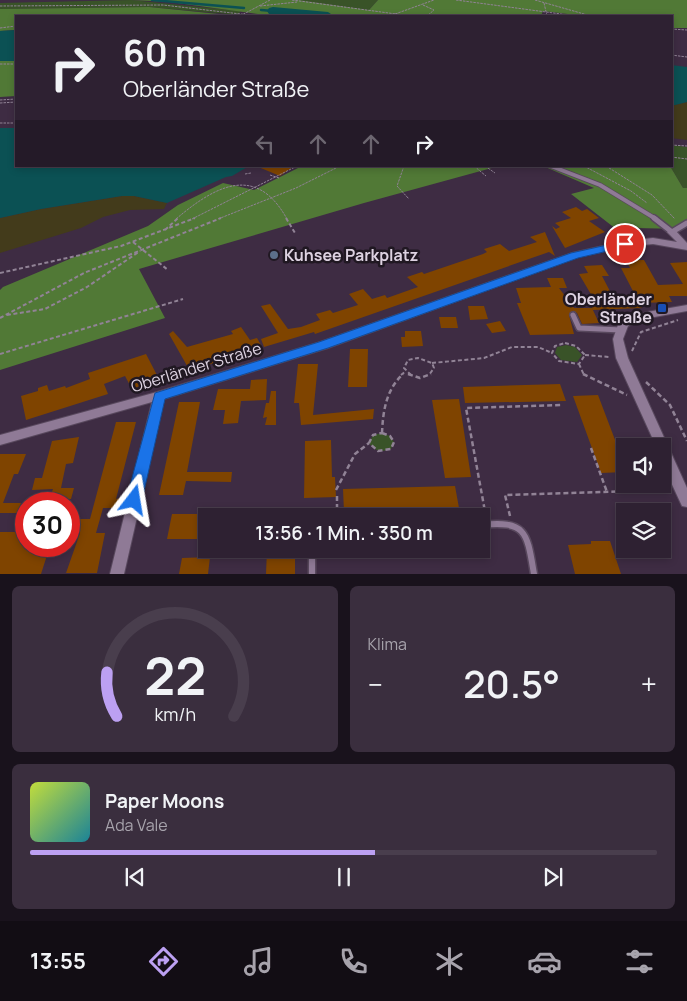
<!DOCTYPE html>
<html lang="de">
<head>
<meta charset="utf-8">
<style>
	body { margin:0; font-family:Manrope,sans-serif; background:#3a2e3e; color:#f1f3f6; height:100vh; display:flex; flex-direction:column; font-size:19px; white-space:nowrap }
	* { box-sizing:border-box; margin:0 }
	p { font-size:16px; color:#a7a3ac }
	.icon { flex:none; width:28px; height:28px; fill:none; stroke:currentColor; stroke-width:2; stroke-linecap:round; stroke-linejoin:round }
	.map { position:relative; height:574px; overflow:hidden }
	.panel { display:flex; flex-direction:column; gap:12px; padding:12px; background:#19121c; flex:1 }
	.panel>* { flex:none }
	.hud { position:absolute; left:15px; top:15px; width:658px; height:152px; border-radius:0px; box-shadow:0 2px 8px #0003,0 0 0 1px #493e4d; background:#2e2132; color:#f1f3f6; overflow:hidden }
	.controls { position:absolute; left:616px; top:438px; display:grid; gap:10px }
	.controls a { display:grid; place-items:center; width:55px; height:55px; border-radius:0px; background:#2e2132; box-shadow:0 2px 8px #0003,0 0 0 1px #493e4d; font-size:25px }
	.speed { position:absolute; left:15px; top:492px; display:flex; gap:10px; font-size:25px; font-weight:700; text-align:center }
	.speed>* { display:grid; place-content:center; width:65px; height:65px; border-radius:50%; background:#2e2132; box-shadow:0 2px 8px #0003,0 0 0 1px #493e4d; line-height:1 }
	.speed .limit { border:8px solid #d22; background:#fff; color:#111 }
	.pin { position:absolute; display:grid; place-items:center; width:42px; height:42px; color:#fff; margin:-21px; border:2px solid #fff; border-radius:50%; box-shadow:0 1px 5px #0007 }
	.me { position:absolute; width:55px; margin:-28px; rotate:14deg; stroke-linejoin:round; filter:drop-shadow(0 0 4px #0008) }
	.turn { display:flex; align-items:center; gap:18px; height:105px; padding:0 25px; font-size:22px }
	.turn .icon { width:65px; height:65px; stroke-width:2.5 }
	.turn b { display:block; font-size:35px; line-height:42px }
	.lanes { display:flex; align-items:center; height:48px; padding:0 25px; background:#0003; justify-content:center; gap:25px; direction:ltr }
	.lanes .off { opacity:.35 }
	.big { font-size:38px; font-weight:600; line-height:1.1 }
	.panel .widget { flex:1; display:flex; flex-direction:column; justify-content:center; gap:8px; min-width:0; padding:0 18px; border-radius:8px; background:#3a2e3e }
	.panel .dial { align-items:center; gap:0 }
	.dial svg { height:130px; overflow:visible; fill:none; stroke:#493e4d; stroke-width:7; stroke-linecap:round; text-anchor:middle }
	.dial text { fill:#f1f3f6; stroke:none }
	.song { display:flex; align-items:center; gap:15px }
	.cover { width:60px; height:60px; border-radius:8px; background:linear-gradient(135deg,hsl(70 70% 55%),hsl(190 70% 35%)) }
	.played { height:5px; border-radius:2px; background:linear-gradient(90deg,#bca0f2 55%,#493e4d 55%) }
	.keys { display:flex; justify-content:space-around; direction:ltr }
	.heat { display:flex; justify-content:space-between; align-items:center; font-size:28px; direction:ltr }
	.panel .tiles { flex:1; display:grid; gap:12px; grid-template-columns:1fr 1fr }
	.widget:last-child { grid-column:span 2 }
	.trip { position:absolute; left:198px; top:508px; width:292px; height:50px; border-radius:0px; background:#2e2132; box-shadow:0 2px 8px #0003,0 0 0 1px #493e4d; font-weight:600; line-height:50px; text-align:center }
	.menu { display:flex; height:80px; justify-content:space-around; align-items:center; background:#120d14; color:#a7a3ac }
	.menu .icon { width:35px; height:35px }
	.menu .on { color:#bca0f2 }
	.menu b { font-size:22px; color:#f1f3f6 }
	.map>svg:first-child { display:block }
	.green { fill:#395328 }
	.forest { fill:#517936 }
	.sand { fill:#433b1b }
	.water { fill:#0b5154 }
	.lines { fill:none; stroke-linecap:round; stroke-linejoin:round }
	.stream { stroke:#0b5154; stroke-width:2.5 }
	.river { fill:#0b5154; fill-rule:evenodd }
	.building { fill:#7f4400 }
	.lane-far2-casing { stroke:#58485d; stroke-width:5.5 }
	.lane-far1-casing { stroke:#58485d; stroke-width:8 }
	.lane-casing { stroke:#58485d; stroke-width:9 }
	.street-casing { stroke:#58485d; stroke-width:2 }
	.path-far2 { stroke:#918396; stroke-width:1; stroke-dasharray:2.5 1; stroke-linecap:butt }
	.path-far1 { stroke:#918396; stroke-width:2; stroke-dasharray:4 2.5; stroke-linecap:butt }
	.path { stroke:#918396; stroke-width:2.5; stroke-dasharray:5 3; stroke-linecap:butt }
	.lane-far2 { stroke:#8f7a96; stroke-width:4 }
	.lane-far1 { stroke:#8f7a96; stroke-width:5 }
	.lane { stroke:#8f7a96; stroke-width:6 }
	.street { fill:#8f7a96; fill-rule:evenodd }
	.route { fill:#1a73e8; stroke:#114b97 }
	.service-dot { fill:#5c6f8a; stroke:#201822; stroke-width:2 }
	.transit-dot { fill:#1a4fb4; stroke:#201822; stroke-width:2 }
	.labels { text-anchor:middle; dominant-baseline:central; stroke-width:5; stroke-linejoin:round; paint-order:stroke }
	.poi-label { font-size:16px; font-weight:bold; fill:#ddd2e1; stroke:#201822; text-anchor:start }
	.street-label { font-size:16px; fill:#ddd2e1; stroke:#201822 }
</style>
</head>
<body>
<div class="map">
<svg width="687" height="574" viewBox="0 0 687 574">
	<rect width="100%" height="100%" fill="#3e2c43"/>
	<path class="green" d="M131,0L240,11L239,15L149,7L0,9V3Z
		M299,0H378L369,10Z
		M671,145L687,147V188H683L670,166Z
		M566,345L575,347L582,355L577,362L561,360L555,353L557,347Z
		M382,433L390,436L394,442L391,449C381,452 375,452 369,443L373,435Z"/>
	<path class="forest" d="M131,0H299L369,10L378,0H687V28H671V16H584L543,11L541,16H273L170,2Z
		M149,7L239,16H16V30L0,31V9Z
		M0,61H16V96L0,97Z
		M302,166H499L364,203L139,269L165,318L0,370V290L3,287L148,226L178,205L223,183L254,190Z
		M543,166H670L683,188H687V224L683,229L634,228L625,236L571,194L594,188Z"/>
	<path class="sand" d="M687,102V140L671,138V106Z
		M122,196H134L167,203L164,209L130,210L103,217L81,228L0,253V218L41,209Z"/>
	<path class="water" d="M16,30V61H0V31Z
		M671,65L687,67V102L671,106Z
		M0,128H16V166H249L232,176L226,177L167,203L134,196H122L41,209L0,218Z"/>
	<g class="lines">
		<path class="stream" d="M152,0L244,8
			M261,10L273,11"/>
		<path class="river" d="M273,7L328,12L334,16H291L269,14L267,11L269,8Z"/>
	</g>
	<path class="building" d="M256,166H294L280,176Z
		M576,207L582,211L587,209L599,218L589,221L605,232L565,248L552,226L556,229L560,227L555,223L571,218L562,212Z
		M545,232L555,256L549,252L315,334L314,332L264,347L261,339L278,333L261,306L270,304L288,329L301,327L320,320L316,314L330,310L333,313L358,305L349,294L363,289L372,299L385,295L387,298L418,287L407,277L422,272L424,274L483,254L487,252L484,249L500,244L509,251L537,242L530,237Z
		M626,260H644L658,285L683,284L670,263L687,262V296H669L672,302L639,303L642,308L593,310L587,296H592L579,274L588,273L584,266L602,265L609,276H602L612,295H635L621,268H630Z
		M547,278H563L567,288H559L574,308H592L599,323L582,324L577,313L573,311L569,315L574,334L530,335L517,303H521L516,288L551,287Z
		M468,306H484L488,319L470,320Z
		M439,317H456L458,328H441Z
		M500,321L506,331L492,333L486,324Z
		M241,327L250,340L257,338L262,347L190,371L169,334L173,331L187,347L233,334L231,331Z
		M405,331H421L423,346L402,347L401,337H405Z
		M350,349H368L367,387H348Z
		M146,354L159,379L132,389L125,376L104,384L108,394L26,420L21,396L38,391V388L47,385L49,391L65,386L66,388L90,379L88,373Z
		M298,364H318L313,415L374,409L373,419L301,425L299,403H294Z
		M267,379L266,400L241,401L238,423L223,424L225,410H213L218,389H250L251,380Z
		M560,384L566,401L465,403L463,387Z
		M271,391H276V425H265L267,417L263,418L266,403H269Z
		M598,395L620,453H625V472L601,473L573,396Z
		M459,399L471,477L445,478L432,400Z
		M179,402H200L187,472H232L231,482L186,481L183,495H159Z
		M116,422H136L116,499L120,498L118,508H103L96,533H105L97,573H66L80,533H74L79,519H90Z
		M79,437L73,463L66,464L61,488H58H74L71,499H49L53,489L32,490L35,478H42L52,441Z
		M331,440L332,477H335L336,497L304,498L305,441Z
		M0,454H26L18,474H14L3,503H21L17,513H0Z
		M455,486L459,508L344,512L343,489Z
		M172,514H206V539H167Z
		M0,532H26V546H50L41,574H0Z
		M591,541H610L621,574H575L568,545L591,544Z
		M267,549H295V574H266Z
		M210,557L208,574H179L182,558Z"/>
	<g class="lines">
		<defs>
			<path id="lane-far2" d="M551,166L600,185L656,219"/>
			<path id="lane-far1" d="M654,218L672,232L687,223
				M573,315L579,328L621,330"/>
			<path id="lane" d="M481,525C527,520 527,533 534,574
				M312,549V574"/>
			<path id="street" d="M672,229L675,230L687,243V250L653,244L625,247L578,257L328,348L164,399L124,574H110L152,402L0,445V435L157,392L320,342L572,253L625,241L653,238L677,242L667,232Z
				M687,305V311L649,318L628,326L623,339L628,358L687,488V507L682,506L662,463V446H656L616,358L613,339L619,322L647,312Z"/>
		</defs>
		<use href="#lane-far2" class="lane-far2-casing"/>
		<use href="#lane-far1" class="lane-far1-casing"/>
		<use href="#lane" class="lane-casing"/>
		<use href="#street" class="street-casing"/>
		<path class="path-far2" d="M292,0L411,16
			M456,0L576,16
			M535,0L591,16
			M544,3L547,16
			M423,5L434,10L427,16
			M0,6L163,5L258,16
			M260,6L297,2
			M395,14L434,0
			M240,16L270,0
			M0,28L16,26
			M671,29L687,30
			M671,55L687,57
			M0,64H16
			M0,100L16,99
			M0,103L16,102
			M0,123H16
			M671,145L687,146
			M671,157L687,159
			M404,166L397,186L409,199
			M474,166L486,176
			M485,166L495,173
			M584,166L631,191L647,203
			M606,166L652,195L675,219
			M245,174L251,173
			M270,175L279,178
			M176,219C215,186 256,163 287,219
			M192,219L297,166
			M218,219L296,188L340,166"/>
		<path class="path-far1" d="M286,218L295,233
			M165,230L178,218
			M133,242L168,270
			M0,273L121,246L195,218
			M7,315L45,309L87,287L140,251
			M0,318L84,273L221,218
			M565,343L576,346L585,355L579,364L559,361L552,353L555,346Z
			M632,351L641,332L678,320
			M0,354L183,299
			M585,355L609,357
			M432,363L484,358L512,347H538L552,353
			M579,364L584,375
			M401,375L406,371
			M411,375L404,368L408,360L418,358L432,363L434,368L429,375"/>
		<path class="path" d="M408,374L420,378L431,374
			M583,374L627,395
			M646,382L670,405L687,441
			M382,433C383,411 386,390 403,374
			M382,433L390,436L394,442L391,449L378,451L369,443L373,435Z
			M591,448L607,492
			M336,490L355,454L369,443
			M337,496V516
			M510,516L505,495L669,490
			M486,517L466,408L563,405"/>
		<use href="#lane-far2" class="lane-far2"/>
		<use href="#lane-far1" class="lane-far1"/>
		<use href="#lane" class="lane"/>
		<use href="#street" class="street"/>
	</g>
	<path class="route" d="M625,241L630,244L629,246L578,258L328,348L165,399L142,500L139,504L134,506L129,504L126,500L155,393L319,342L571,253Z"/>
	<circle class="service-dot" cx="274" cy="255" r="5"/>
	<rect class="transit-dot" x="657" y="303" width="10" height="10" rx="2.5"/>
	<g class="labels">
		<g class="poi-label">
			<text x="284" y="255">Kuhsee Parkplatz</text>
			<text x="652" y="299" text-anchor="end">Oberländer<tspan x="652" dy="18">Straße</tspan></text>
		</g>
		<g class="street-label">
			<text transform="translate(196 367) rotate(-17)">Oberländer Straße</text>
		</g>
	</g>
</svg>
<div class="controls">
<a><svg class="icon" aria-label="sound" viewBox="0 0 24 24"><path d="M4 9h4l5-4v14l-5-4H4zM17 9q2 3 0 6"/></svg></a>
<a><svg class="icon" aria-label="layers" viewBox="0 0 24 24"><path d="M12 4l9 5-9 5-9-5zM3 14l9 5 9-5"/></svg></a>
</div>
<div class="speed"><div class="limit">30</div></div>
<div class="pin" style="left:625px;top:244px;background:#d93025"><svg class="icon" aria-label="arrive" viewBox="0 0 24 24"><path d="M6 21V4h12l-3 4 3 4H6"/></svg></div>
<svg class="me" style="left:134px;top:500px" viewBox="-20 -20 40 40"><path d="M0-17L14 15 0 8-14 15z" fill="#1a73e8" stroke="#fff" stroke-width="4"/></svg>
<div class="trip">13:56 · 1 Min. · 350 m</div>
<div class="hud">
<div class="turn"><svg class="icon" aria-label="right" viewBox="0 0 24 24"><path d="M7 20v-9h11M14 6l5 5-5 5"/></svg><div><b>60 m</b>Oberländer Straße</div></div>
<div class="lanes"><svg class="icon off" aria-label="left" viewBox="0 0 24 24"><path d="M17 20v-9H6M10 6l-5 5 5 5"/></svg><svg class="icon off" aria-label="ahead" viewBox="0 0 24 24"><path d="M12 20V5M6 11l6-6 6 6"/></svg><svg class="icon off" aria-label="ahead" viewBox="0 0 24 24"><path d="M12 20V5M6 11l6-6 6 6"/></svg><svg class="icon" aria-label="right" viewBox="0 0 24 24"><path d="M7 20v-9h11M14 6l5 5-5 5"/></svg></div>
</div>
</div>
<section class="panel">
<div class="tiles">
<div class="widget dial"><svg viewBox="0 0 100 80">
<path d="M14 69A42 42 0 1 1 86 69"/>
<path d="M14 69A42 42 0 0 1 8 42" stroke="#bca0f2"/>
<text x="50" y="56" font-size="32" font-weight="700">22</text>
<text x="50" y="72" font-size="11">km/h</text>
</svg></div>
<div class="widget"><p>Klima</p>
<div class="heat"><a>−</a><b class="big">20.5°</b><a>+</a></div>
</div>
<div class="widget">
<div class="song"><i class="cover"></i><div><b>Paper Moons</b><p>Ada Vale</p></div></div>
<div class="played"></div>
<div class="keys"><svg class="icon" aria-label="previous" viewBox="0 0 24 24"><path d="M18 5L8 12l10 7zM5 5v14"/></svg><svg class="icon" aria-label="pause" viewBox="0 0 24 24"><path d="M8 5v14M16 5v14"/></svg><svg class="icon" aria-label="next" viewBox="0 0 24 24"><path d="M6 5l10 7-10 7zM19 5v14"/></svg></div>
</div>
</div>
</section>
<nav class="menu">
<b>13:55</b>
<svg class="icon on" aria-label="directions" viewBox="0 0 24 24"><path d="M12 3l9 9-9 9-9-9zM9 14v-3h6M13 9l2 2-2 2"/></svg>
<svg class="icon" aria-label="music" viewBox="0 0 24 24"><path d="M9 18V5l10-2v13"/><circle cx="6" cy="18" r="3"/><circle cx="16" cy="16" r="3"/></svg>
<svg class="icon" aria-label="phone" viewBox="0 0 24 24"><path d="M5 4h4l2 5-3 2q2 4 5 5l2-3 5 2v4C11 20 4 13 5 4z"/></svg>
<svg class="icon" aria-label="climate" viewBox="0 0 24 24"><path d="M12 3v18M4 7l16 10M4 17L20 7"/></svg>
<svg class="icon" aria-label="car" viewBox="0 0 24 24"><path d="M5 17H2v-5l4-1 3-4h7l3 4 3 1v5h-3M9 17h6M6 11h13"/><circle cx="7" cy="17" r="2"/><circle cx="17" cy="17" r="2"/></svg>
<svg class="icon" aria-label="filters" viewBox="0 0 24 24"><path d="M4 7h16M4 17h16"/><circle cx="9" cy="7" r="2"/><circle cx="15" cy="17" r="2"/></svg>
</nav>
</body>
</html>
